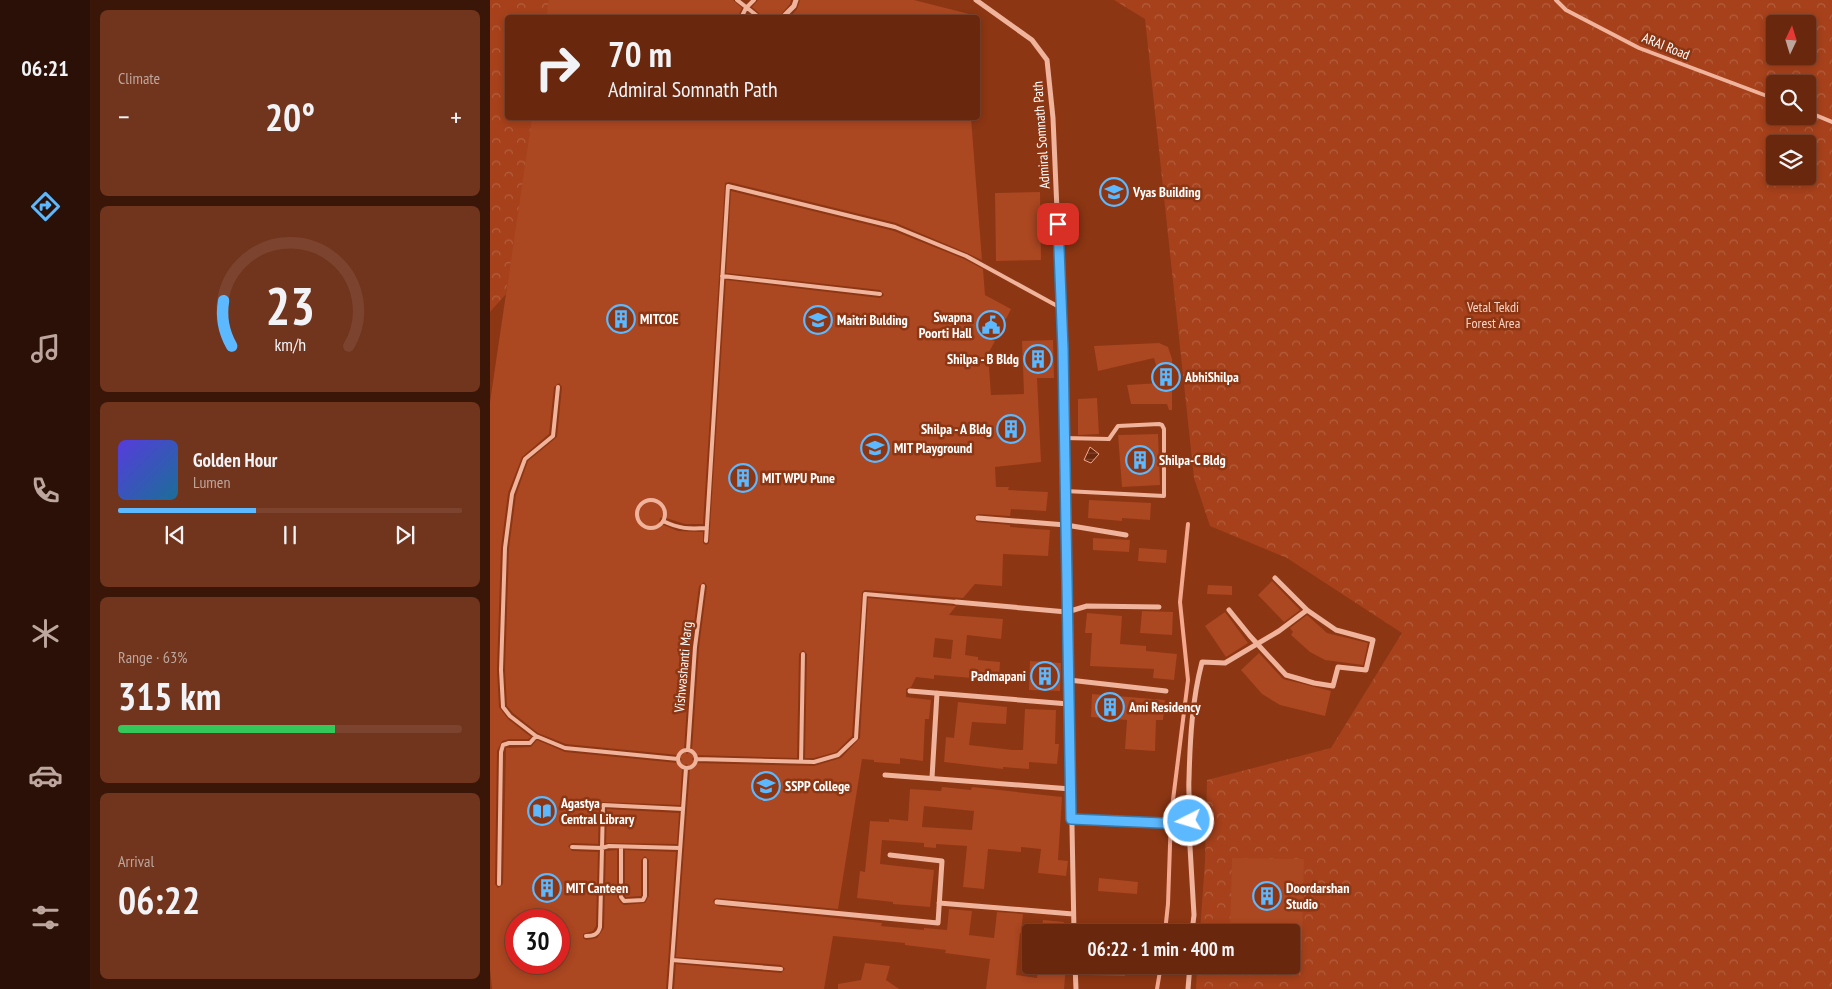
<!DOCTYPE html>
<html lang="en">
<head>
<meta charset="utf-8">
<style>
	body { margin:0; font-family:"PT Sans Narrow",sans-serif; background:#71341c; color:#f1f3f6; height:100vh; display:flex; flex-direction:column; font-size:19px; white-space:nowrap }
	* { box-sizing:border-box; margin:0 }
	p { font-size:16px; color:#bda69e }
	.icon { flex:none; width:28px; height:28px; fill:none; stroke:currentColor; stroke-width:2; stroke-linecap:round; stroke-linejoin:round }
	.map { position:relative; flex:1; overflow:hidden }
	.side { display:flex; flex-direction:column; gap:10px; padding:10px; background:#3a1608; width:400px }
	.side>* { flex:none }
	.guide { position:absolute; left:15px; top:15px; width:475px; height:105px; border-radius:5px; box-shadow:0 2px 8px #0003,0 0 0 1px #7c442e; background:#69280e; color:#f1f3f6; overflow:hidden }
	.needle { width:32px; rotate:4deg }
	.buttons { position:absolute; left:1276px; top:15px; display:grid; gap:10px }
	.buttons a { display:grid; place-items:center; width:50px; height:50px; border-radius:5px; background:#69280e; box-shadow:0 2px 8px #0003,0 0 0 1px #7c442e; font-size:25px }
	.speed { position:absolute; left:15px; top:909px; display:flex; gap:10px; font-size:25px; font-weight:700; text-align:center }
	.speed>* { display:grid; place-content:center; width:65px; height:65px; border-radius:50%; background:#69280e; box-shadow:0 2px 8px #0003,0 0 0 1px #7c442e; line-height:1 }
	.speed .limit { border:8px solid #d22; background:#fff; color:#111 }
	.pin { position:absolute; display:grid; place-items:center; width:42px; height:42px; color:#fff; margin:-21px; border-radius:10px; box-shadow:0 2px 8px #0006 }
	.me { position:absolute; width:55px; margin:-28px; rotate:265deg; stroke-linejoin:round; filter:drop-shadow(0 0 4px #0008) }
	.turn { display:flex; align-items:center; gap:18px; height:105px; padding:0 20px; font-size:22px }
	.turn .icon { width:65px; height:65px; stroke-width:2.5 }
	.turn b { display:block; font-size:35px; line-height:42px }
	.big { font-size:38px; font-weight:700; line-height:1.1 }
	.side .card { flex:1; display:flex; flex-direction:column; justify-content:center; gap:8px; min-width:0; padding:0 18px; border-radius:8px; background:#71341c }
	.side .dial { align-items:center; gap:0 }
	.dial svg { height:130px; overflow:visible; fill:none; stroke:#7c442e; stroke-width:7; stroke-linecap:round; text-anchor:middle }
	.dial text { fill:#f1f3f6; stroke:none }
	.song { display:flex; align-items:center; gap:15px }
	.cover { width:60px; height:60px; border-radius:8px; background:linear-gradient(135deg,hsl(250 70% 55%),hsl(200 70% 35%)) }
	.played { height:5px; border-radius:2px; background:linear-gradient(90deg,#5cb8ff 40%,#7c442e 40%) }
	.keys { display:flex; justify-content:space-around; direction:ltr }
	.heat { display:flex; justify-content:space-between; align-items:center; font-size:28px; direction:ltr }
	.charge { height:8px; border-radius:4px; background:linear-gradient(90deg,#34c759 63%,#7c442e 0) }
	.trip { position:absolute; left:532px; top:924px; width:278px; height:50px; border-radius:5px; background:#69280e; box-shadow:0 2px 8px #0003,0 0 0 1px #7c442e; font-weight:700; line-height:50px; text-align:center }
	main { display:flex; flex:1; min-height:0 }
	.tabs { display:flex; flex-direction:column; width:90px; justify-content:space-around; align-items:center; background:#2a1006; color:#bda69e }
	.tabs .icon { width:35px; height:35px }
	.tabs .selected { color:#5cb8ff }
	.tabs b { font-size:22px; color:#f1f3f6 }
	.map>svg:first-child { display:block }
	.forest { fill:url(#forest-crowns); fill-rule:evenodd }
	.water { fill:url(#water-rules); stroke:#f4a88e }
	.lines { fill:none; stroke-linecap:round; stroke-linejoin:round }
	.stream { stroke:#f4a88e; stroke-width:4 }
	.building { fill:#ab4721; fill-rule:evenodd }
	.lane { stroke:#f0b39c; stroke-width:4 }
	.street { stroke:#f0b39c; stroke-width:5 }
	.route-casing { stroke:#3c78a6; stroke-width:12 }
	.route { stroke:#5cb8ff; stroke-width:9 }
	.labels { text-anchor:middle; dominant-baseline:central; stroke-width:5; stroke-linejoin:round; paint-order:stroke }
	.street-label { font-size:14px; fill:#fff; stroke:#8c3613 }
	.poi-label { font-size:14px; font-weight:bold; fill:#fff; stroke:#8c3613; text-anchor:start }
	.park-label { font-size:14px; fill:#fcd2c3; stroke:#8c3613 }
</style>
</head>
<body>
<main>
<nav class="tabs">
<b>06:21</b>
<svg class="icon selected" aria-label="directions" viewBox="0 0 24 24"><path d="M12 3l9 9-9 9-9-9zM9 14v-3h6M13 9l2 2-2 2"/></svg>
<svg class="icon" aria-label="music" viewBox="0 0 24 24"><path d="M9 18V5l10-2v13"/><circle cx="6" cy="18" r="3"/><circle cx="16" cy="16" r="3"/></svg>
<svg class="icon" aria-label="phone" viewBox="0 0 24 24"><path d="M5 4h4l2 5-3 2q2 4 5 5l2-3 5 2v4C11 20 4 13 5 4z"/></svg>
<svg class="icon" aria-label="climate" viewBox="0 0 24 24"><path d="M12 3v18M4 7l16 10M4 17L20 7"/></svg>
<svg class="icon" aria-label="car" viewBox="0 0 24 24"><path d="M5 17H2v-5l4-1 3-4h7l3 4 3 1v5h-3M9 17h6M6 11h13"/><circle cx="7" cy="17" r="2"/><circle cx="17" cy="17" r="2"/></svg>
<svg class="icon" aria-label="filters" viewBox="0 0 24 24"><path d="M4 7h16M4 17h16"/><circle cx="9" cy="7" r="2"/><circle cx="15" cy="17" r="2"/></svg>
</nav>
<section class="side">
<div class="card"><p>Climate</p>
<div class="heat"><a>−</a><b class="big">20°</b><a>+</a></div>
</div>
<div class="card dial"><svg viewBox="0 0 100 80">
<path d="M14 69A42 42 0 1 1 86 69"/>
<path d="M14 69A42 42 0 0 1 9 41" stroke="#5cb8ff"/>
<text x="50" y="56" font-size="32" font-weight="700">23</text>
<text x="50" y="72" font-size="11">km/h</text>
</svg></div>
<div class="card">
<div class="song"><i class="cover"></i><div><b>Golden Hour</b><p>Lumen</p></div></div>
<div class="played"></div>
<div class="keys"><svg class="icon" aria-label="previous" viewBox="0 0 24 24"><path d="M18 5L8 12l10 7zM5 5v14"/></svg><svg class="icon" aria-label="pause" viewBox="0 0 24 24"><path d="M8 5v14M16 5v14"/></svg><svg class="icon" aria-label="next" viewBox="0 0 24 24"><path d="M6 5l10 7-10 7zM19 5v14"/></svg></div>
</div>
<div class="card"><p>Range · 63%</p><b class="big">315 km</b><div class="charge"></div></div>
<div class="card"><p>Arrival</p><b class="big">06:22</b></div>
</section>
<div class="map">
<svg width="1342" height="989" viewBox="0 0 1342 989">
	<defs>
		<pattern id="forest-crowns" width="20" height="18" patternUnits="userSpaceOnUse" patternTransform="scale(1.25)"><rect width="20" height="18" fill="#a6411b"/><path d="M2 6a3 3 0 1 1 6 0M12 15a3 3 0 1 1 6 0" fill="none" stroke="#b35e3d"/></pattern>
		<pattern id="water-rules" width="6" height="5" patternUnits="userSpaceOnUse" patternTransform="scale(1.25)"><rect width="6" height="5" fill="#69270c"/><path d="M0 2.5h6" fill="none" stroke="#804730"/></pattern>
	</defs>
	<rect width="100%" height="100%" fill="#8c3613"/>
	<path class="forest" d="M0,0H67L60,17L18,18V118H44L16,294L0,312Z
		M624,0H1342V989H706L707,965H801V932H710L715,861L717,780L841,748L912,633L797,558L720,526L704,478L655,19ZM1285,24H1318V56H1285ZM1285,84H1318V116H1285ZM1285,144H1318V176H1285Z"/>
	<path class="water" d="M600,447L609,454L601,463L594,460Z"/>
	<g class="lines">
		<path class="stream" d="M675,932L678,904L681,816L698,680L690,602L698,524
			M667,989L671,965"/>
	</g>
	<path class="building" d="M59,0H243L252,8L247,18H56Z
		M268,0H301L300,4L288,18H274L262,7Z
		M310,0H424L479,14V18H299L307,9Z
		M42,118H481L492,260L477,253L406,223L239,182L235,183L213,524H195L173,517L170,518L169,522L171,524L188,531L213,532V543L216,545L219,543L236,280L390,298L394,295L390,290L236,273L241,191L404,231L474,259L493,269L495,295L521,309L516,319L513,318L501,340L505,341L498,354L501,395L534,394L532,341L563,340L564,378H547L551,462L505,467L506,487H519L518,490L558,492L556,511L521,509L520,516L488,514L484,518L487,522L520,525V527L560,530L558,556L513,554L512,586L485,584L473,598L375,590L372,592L362,736L346,752L324,758H315L317,654L313,650L309,654L307,758L206,755L202,759L206,763L324,766L351,758L370,738L378,598L464,606H466L459,615L513,619L511,639L477,635L475,655L488,657V660L510,662L509,680L444,675V679L426,677L421,687L416,689V697L441,700L439,719H435L433,761L410,758V764L384,762V760L372,759L348,909L227,898L224,899L223,902L227,906L346,918L392,923L391,926L434,930V928L457,930L459,909L482,911L479,935L504,938L507,912L533,914L531,933H530L526,975L547,978L548,965H576L574,989H496L500,959L455,953L456,950L415,945V943L343,936L334,989H184L186,964L291,973L295,969L291,965L186,957L200,768L196,764L192,768L190,805L112,802L109,805L108,844L82,843L78,846L82,851L108,852L106,926L103,931L93,934V938L96,940L107,938L114,928L116,851L127,850V897L131,903L134,905L155,903L159,896V860L155,856L151,860V896L136,897L135,896V850L186,852L176,989H2L0,969V402ZM69,383L72,387L67,437L38,461L26,495L19,548L15,670L17,706L23,713L48,733L76,744L188,755L192,760L188,763L75,752L47,740L41,747L16,748L13,884L8,888L5,884L7,751L12,741L19,739H38L41,737L18,719L9,707L7,670L11,548L18,493L32,457L59,434L64,387ZM214,582L217,586L209,647L202,750L197,754L194,750L201,647L209,586ZM445,638L463,640L461,659L443,657ZM26,920H69V962H26Z
		M550,192L551,260L506,261L505,193Z
		M669,343L678,347L682,359V410H679L677,404H641L637,385L671,383L664,358L608,371L604,346Z
		M607,398L609,434L588,435V399Z
		M668,434L670,485L632,487L628,435Z
		M599,500L661,503L660,520L632,518V521L598,518Z
		M603,538L640,540L639,552L603,550Z
		M649,548L677,550L676,563L648,561Z
		M782,581L810,610L794,622L768,595Z
		M718,585L742,586V595L717,594Z
		M652,611L683,612L682,635L650,633Z
		M735,612L758,643L736,657L715,626Z
		M597,613L632,616L630,644L656,646V651L687,654L684,680L663,678L664,669L600,666L602,633H595Z
		M817,615L837,633L878,643L873,665L835,660L820,652L801,635L803,632L800,628Z
		M769,653L793,679L841,691L835,716L790,705L772,694L751,670Z
		M540,661L571,663L570,691L539,690Z
		M602,694L675,700L673,720H666L665,751L635,749L637,720L601,717Z
		M468,702L517,707L516,724L482,722L479,745L523,750H533L535,709L566,710L565,744H569L567,764L539,762V769L513,767V769L454,762L456,737L464,738Z
		M452,787L481,790L482,787L572,797L568,860L578,861L576,876L548,873L551,849L531,847V852L498,849L494,889L473,887L477,846L446,844V848L434,847V843L392,840L390,864L444,870L440,907L403,904V902L367,898L370,871L375,872L380,821L399,822V819L418,821L420,789L451,791ZM434,806L484,811L482,830L432,827Z
		M117,809L189,813L187,844L116,843Z
		M742,858L814,859L812,950H801V932H740Z
		M609,878L648,882L647,894L608,891Z
		M553,920L574,922L573,932H551Z
		M375,963L400,966L396,980L409,989H348V984L371,980Z
		M600,965H635V976L600,975Z"/>
	<g class="lines">
		<path class="lane" d="M247,0L270,18
			M1066,0L1076,10L1149,48L1285,99
			M251,18L256,8L264,0
			M1318,112L1342,122
			M232,276L390,294
			M68,387L63,436L35,459L22,494L15,548L11,670L13,707L20,716L46,736L75,748L188,759
			M574,438L619,439L628,426L669,424L672,425L674,429V496L575,491
			M147 514a14 14 0 1 1 28 0a14 14 0 1 1-28 0Z
			M173,521C190,529 198,529 217,528
			M216,541L238,186L405,227L476,256L571,308
			M188 759a9 9 0 1 1 18 0a9 9 0 1 1-18 0Z
			M198,750L205,647L213,586
			M206,759L324,762L348,755L366,738L375,594L466,602
			M311,762L313,654
			M82,847L112,848L113,805L193,809
			M131,847V897L134,901L153,900L155,896V860
			M9,884L11,752L13,745L19,743H40L46,736
			M96,936C103,936 108,935 110,927L112,848L119,846L190,848
			M182,960L291,969
			M180,989L196,768"/>
		<path class="street" d="M486,0L542,40L557,60L563,118L573,349L584,932
			M292,18L304,6L306,0
			M488,518L576,525L636,535
			M466,602L577,612L597,606L669,607
			M739,610L760,636L796,675L824,683L843,686L848,667L876,670L883,640L846,630L817,610L785,578
			M579,680L676,691
			M420,691L579,704
			M395,775L581,789
			M442,778L447,693
			M581,819L691,823L697,826L699,830L704,915L702,932
			M694,824L698,822C701,812 698,791 699,779C700,740 702,700 712,662L735,663L789,631L817,610
			M227,902L448,923L452,861L400,855
			M449,903L583,914
			M585,965L586,989
			M698,989L700,965"/>
	</g>
	<g class="lines">
		<defs>
			<path id="route" d="M568,224L573,349L581,819L694,824L699,821"/>
		</defs>
		<use href="#route" class="route-casing"/>
		<use href="#route" class="route"/>
	</g>
	<defs>
		<symbol id="university-ring" viewBox="-11 -11 22 22"><circle r="9.5" fill="#8c3613" stroke="#5cb8ff" stroke-width="1.5"/><path d="M0-5L7-2L0 1L-7-2ZM-4 1L0 2.5L4 1V4Q0 6-4 4Z" fill="#5cb8ff"/></symbol>
		<symbol id="building-ring" viewBox="-11 -11 22 22"><circle r="9.5" fill="#8c3613" stroke="#5cb8ff" stroke-width="1.5"/><path d="M-4-6H4V6H1V3H-1V6H-4ZM-2.5-4.3h1.7v1.8h-1.7ZM.8-4.3h1.7v1.8H.8ZM-2.5-1h1.7V.8h-1.7ZM.8-1h1.7V.8H.8Z" fill="#5cb8ff"/></symbol>
		<symbol id="civic-ring" viewBox="-11 -11 22 22"><circle r="9.5" fill="#8c3613" stroke="#5cb8ff" stroke-width="1.5"/><path d="M-.6-6.5H3V-4.5H.6V-3L4-1V1h2V6H-6V1h2V-1L-.6-3ZM-1.2 2.5V6h2.4V2.5Z" fill="#5cb8ff"/></symbol>
		<symbol id="library-ring" viewBox="-11 -11 22 22"><circle r="9.5" fill="#8c3613" stroke="#5cb8ff" stroke-width="1.5"/><path d="M-6-4Q-3-5.5-.7-3.5V5Q-3 3-6 4ZM6-4Q3-5.5 .7-3.5V5Q3 3 6 4Z" fill="#5cb8ff"/></symbol>
	</defs>
	<g fill-rule="evenodd">
		<use href="#university-ring" x="608" y="176" width="32" height="32"/>
		<use href="#building-ring" x="115" y="303" width="32" height="32"/>
		<use href="#university-ring" x="312" y="304" width="32" height="32"/>
		<use href="#civic-ring" x="485" y="309" width="32" height="32"/>
		<use href="#building-ring" x="532" y="343" width="32" height="32"/>
		<use href="#building-ring" x="660" y="361" width="32" height="32"/>
		<use href="#building-ring" x="505" y="413" width="32" height="32"/>
		<use href="#university-ring" x="369" y="432" width="32" height="32"/>
		<use href="#building-ring" x="634" y="444" width="32" height="32"/>
		<use href="#building-ring" x="237" y="462" width="32" height="32"/>
		<use href="#building-ring" x="539" y="660" width="32" height="32"/>
		<use href="#building-ring" x="604" y="691" width="32" height="32"/>
		<use href="#university-ring" x="260" y="770" width="32" height="32"/>
		<use href="#library-ring" x="36" y="795" width="32" height="32"/>
		<use href="#building-ring" x="41" y="872" width="32" height="32"/>
		<use href="#building-ring" x="761" y="880" width="32" height="32"/>
	</g>
	<g class="labels">
		<g class="street-label">
			<text transform="translate(1176 46) rotate(22)">ARAI Road</text>
			<text transform="translate(551 135) rotate(-94)">Admiral Somnath Path</text>
			<text transform="translate(193 667) rotate(-85)">Vishwashanti Marg</text>
		</g>
		<g class="poi-label">
			<text x="643" y="192">Vyas Building</text>
			<text x="482" y="317" text-anchor="end">Swapna<tspan x="482" dy="16">Poorti Hall</tspan></text>
			<text x="150" y="319">MITCOE</text>
			<text x="347" y="320">Maitri Bulding</text>
			<text x="529" y="359" text-anchor="end">Shilpa - B Bldg</text>
			<text x="695" y="377">AbhiShilpa</text>
			<text x="502" y="429" text-anchor="end">Shilpa - A Bldg</text>
			<text x="404" y="448">MIT Playground</text>
			<text x="669" y="460">Shilpa-C Bldg</text>
			<text x="272" y="478">MIT WPU Pune</text>
			<text x="536" y="676" text-anchor="end">Padmapani</text>
			<text x="639" y="707">Ami Residency</text>
			<text x="295" y="786">SSPP College</text>
			<text x="71" y="803">Agastya<tspan x="71" dy="16">Central Library</tspan></text>
			<text x="76" y="888">MIT Canteen</text>
			<text x="796" y="888">Doordarshan<tspan x="796" dy="16">Studio</tspan></text>
		</g>
		<g class="park-label">
			<text x="1003" y="307">Vetal Tekdi<tspan x="1003" dy="16">Forest Area</tspan></text>
		</g>
	</g>
</svg>
<div class="buttons">
<a><svg class="needle" viewBox="-14 -14 28 28"><path d="M0-13l5 13h-10z" fill="#e53935"/><path d="M0 13l5-13h-10z" fill="#bda69e"/></svg></a>
<a><svg class="icon" aria-label="search" viewBox="0 0 24 24"><circle cx="10" cy="10" r="6"/><path d="M15 15l6 6"/></svg></a>
<a><svg class="icon" aria-label="layers" viewBox="0 0 24 24"><path d="M12 4l9 5-9 5-9-5zM3 14l9 5 9-5"/></svg></a>
</div>
<div class="speed"><div class="limit">30</div></div>
<div class="pin" style="left:568px;top:224px;background:#d93025"><svg class="icon" aria-label="arrive" viewBox="0 0 24 24"><path d="M6 21V4h12l-3 4 3 4H6"/></svg></div>
<svg class="me" style="left:699px;top:821px" viewBox="-20 -20 40 40"><circle r="17" fill="#5cb8ff" stroke="#fff" stroke-width="3"/><path d="M0-11L8 9 0 5-8 9z" fill="#fff"/></svg>
<div class="trip">06:22 · 1 min · 400 m</div>
<div class="guide">
<div class="turn"><svg class="icon" aria-label="right" viewBox="0 0 24 24"><path d="M7 20v-9h11M14 6l5 5-5 5"/></svg><div><b>70 m</b>Admiral Somnath Path</div></div>
</div>
</div>
</main>
</body>
</html>
